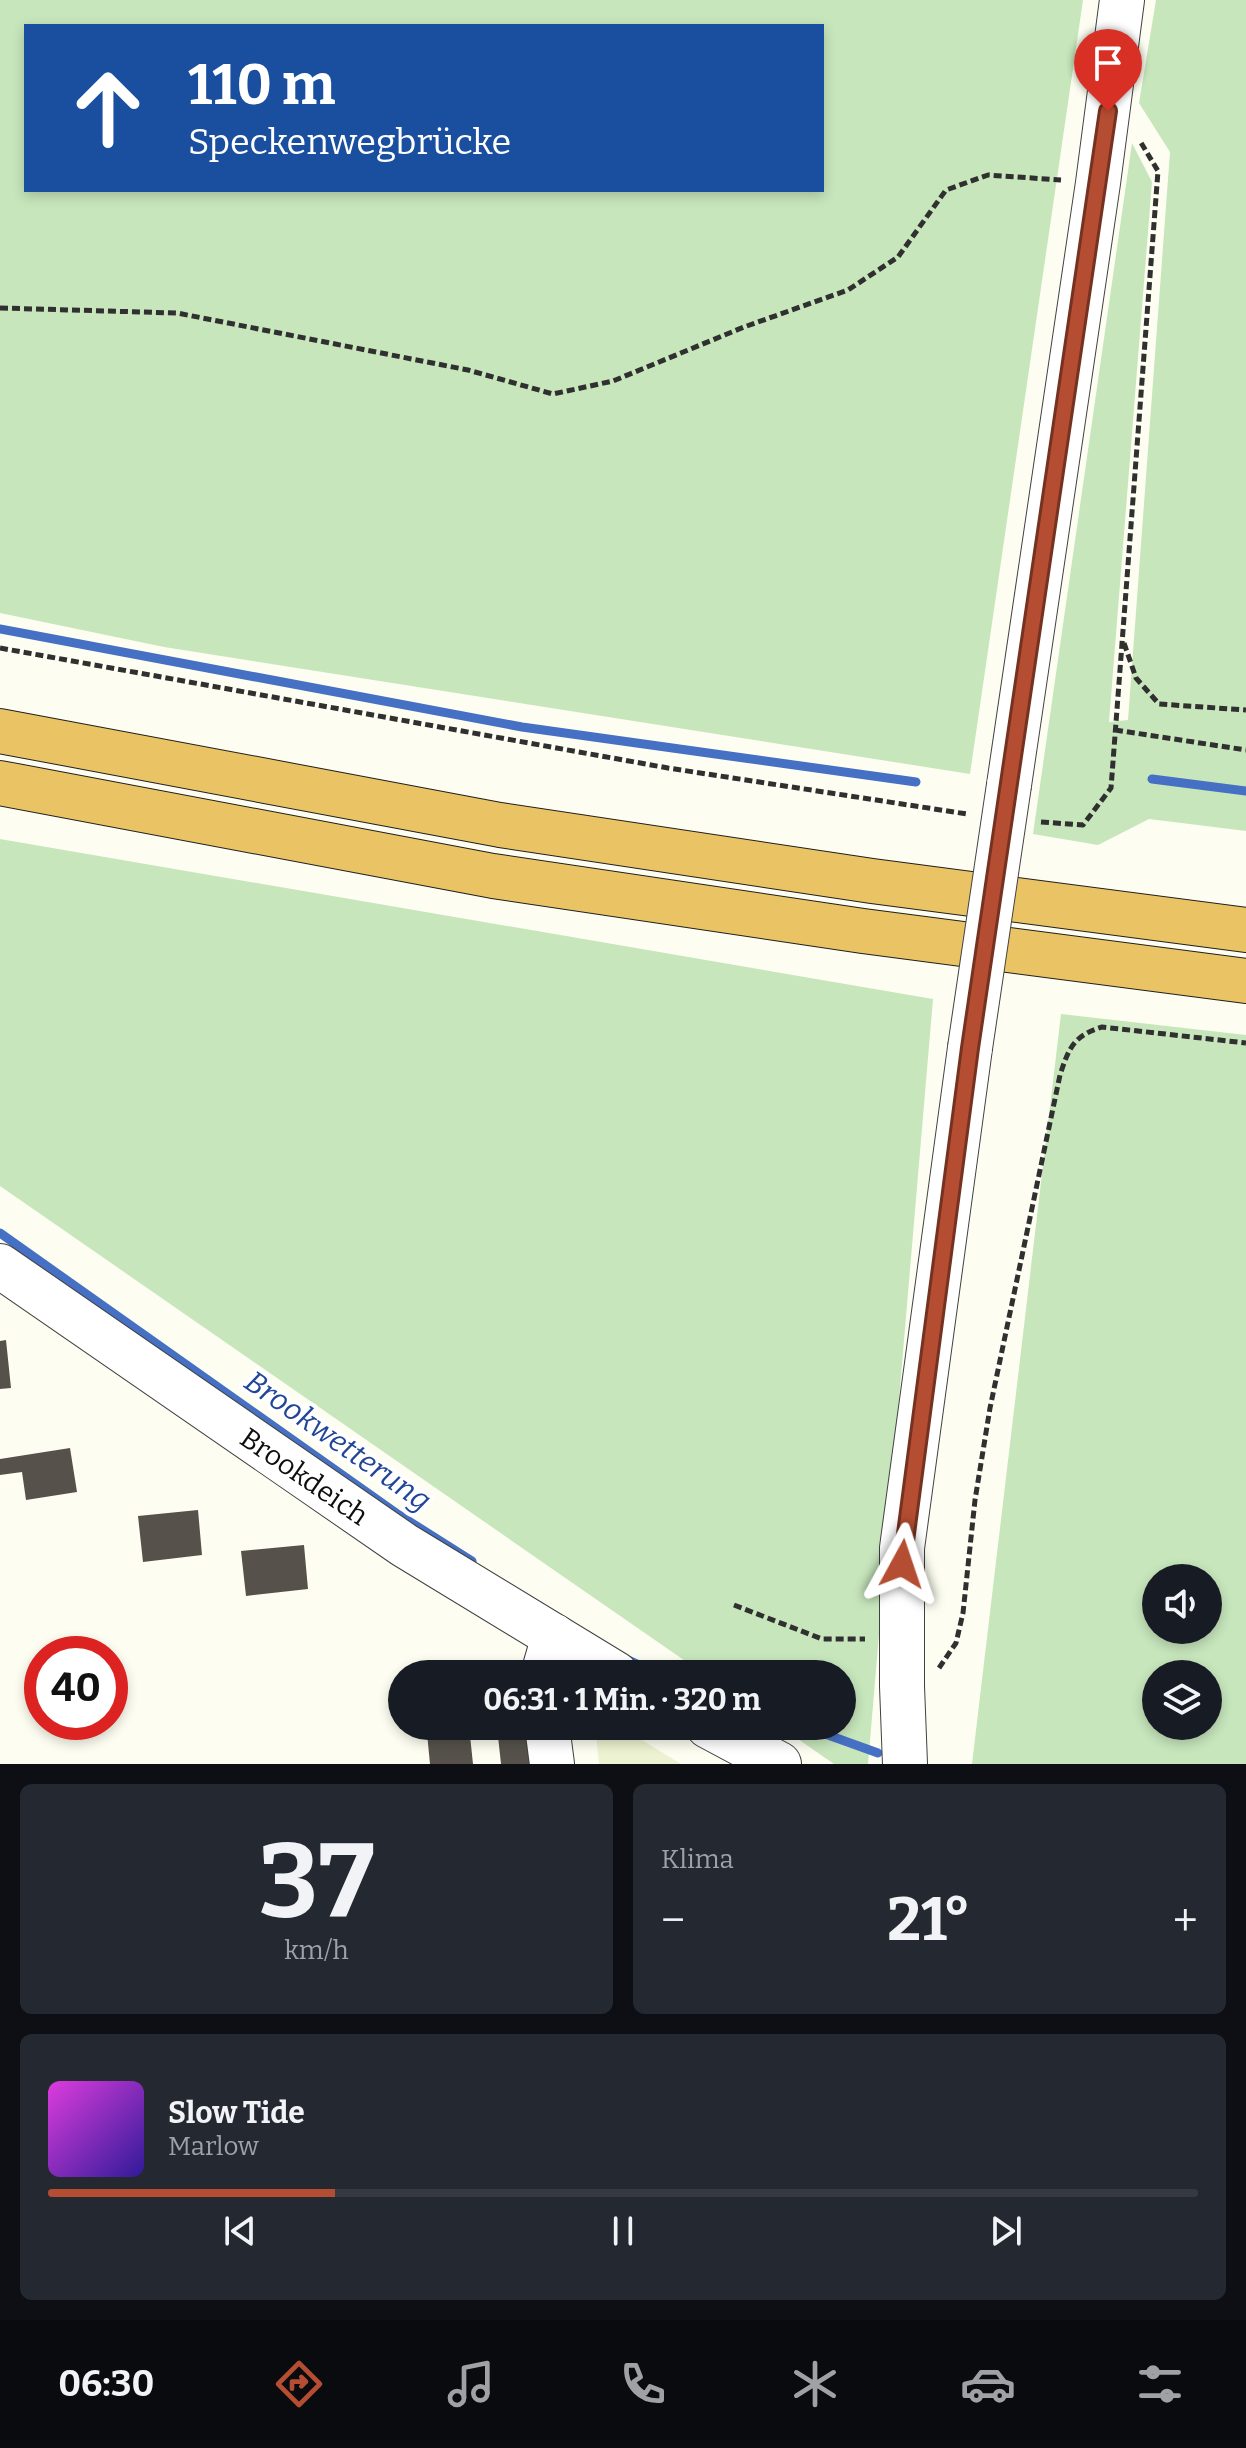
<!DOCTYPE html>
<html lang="de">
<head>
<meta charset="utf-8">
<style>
	body { margin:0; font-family:Bitter,serif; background:#242831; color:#f1f3f6; height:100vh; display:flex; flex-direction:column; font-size:30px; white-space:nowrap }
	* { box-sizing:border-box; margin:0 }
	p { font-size:26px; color:#9ea1a6 }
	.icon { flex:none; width:44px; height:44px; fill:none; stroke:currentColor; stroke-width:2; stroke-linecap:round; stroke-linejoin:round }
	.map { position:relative; height:1764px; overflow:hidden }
	.drawer { display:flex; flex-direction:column; gap:20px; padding:20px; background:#0d0f14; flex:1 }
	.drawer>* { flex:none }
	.hud { position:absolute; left:24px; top:24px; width:800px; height:168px; border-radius:0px; box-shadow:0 4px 12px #0003; background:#1a4fa0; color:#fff; overflow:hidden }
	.controls { position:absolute; left:1142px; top:1564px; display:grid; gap:16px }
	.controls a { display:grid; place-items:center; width:80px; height:80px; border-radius:50%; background:#171b24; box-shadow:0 4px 12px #0003; font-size:40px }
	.speed { position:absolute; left:24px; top:1636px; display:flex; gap:16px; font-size:40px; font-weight:700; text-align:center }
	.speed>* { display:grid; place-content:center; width:104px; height:104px; border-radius:50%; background:#171b24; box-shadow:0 4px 12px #0003; line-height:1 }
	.speed .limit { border:12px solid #d22; background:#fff; color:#111 }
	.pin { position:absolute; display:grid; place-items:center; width:68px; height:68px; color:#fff; margin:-82px -34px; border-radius:50% 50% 50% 0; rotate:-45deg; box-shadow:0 0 8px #0007 }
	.pin .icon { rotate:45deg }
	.me { position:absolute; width:88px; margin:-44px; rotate:5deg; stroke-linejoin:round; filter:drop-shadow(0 0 6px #0008) }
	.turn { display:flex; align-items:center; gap:28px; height:168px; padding:0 32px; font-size:36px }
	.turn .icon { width:104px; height:104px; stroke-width:2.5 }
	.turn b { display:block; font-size:56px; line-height:68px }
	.big { font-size:60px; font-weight:700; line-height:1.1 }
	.drawer .tile { flex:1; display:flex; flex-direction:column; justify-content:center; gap:12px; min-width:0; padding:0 28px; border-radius:12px; background:#242831 }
	.drawer .dial { align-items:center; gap:0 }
	.dial b { font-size:104px; line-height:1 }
	.song { display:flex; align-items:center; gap:24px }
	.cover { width:96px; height:96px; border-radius:12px; background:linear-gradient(135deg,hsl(300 70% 55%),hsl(250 70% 35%)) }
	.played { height:8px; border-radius:4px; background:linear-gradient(90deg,#b44d31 25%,#363941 25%) }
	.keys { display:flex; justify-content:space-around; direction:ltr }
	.heat { display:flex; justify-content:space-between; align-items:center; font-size:44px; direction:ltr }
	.drawer .tiles { flex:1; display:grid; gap:20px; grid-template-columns:1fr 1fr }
	.tile:last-child { grid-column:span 2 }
	.trip { position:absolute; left:388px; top:1660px; width:468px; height:80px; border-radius:40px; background:#171b24; box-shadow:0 4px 12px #0003; font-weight:700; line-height:80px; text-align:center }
	.tabs { display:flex; height:128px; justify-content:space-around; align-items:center; background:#090b0e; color:#9ea1a6 }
	.tabs .icon { width:56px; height:56px }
	.tabs .current { color:#b44d31 }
	.tabs b { font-size:36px; color:#f1f3f6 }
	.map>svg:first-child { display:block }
	.farmland { fill:#edf2d2 }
	.green { fill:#c7e6bc; fill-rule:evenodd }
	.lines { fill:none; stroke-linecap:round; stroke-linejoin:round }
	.stream { stroke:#4670c3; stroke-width:9 }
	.building { fill:#56524b }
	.minor-casing { stroke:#414141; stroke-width:46 }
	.highway-casing { stroke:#1f1f1f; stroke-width:46 }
	.path { stroke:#303030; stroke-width:5; stroke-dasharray:8 4; stroke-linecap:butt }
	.minor { stroke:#fff; stroke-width:44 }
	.highway { stroke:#e9c364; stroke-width:44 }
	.minor-bridge-casing { stroke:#414141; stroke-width:46; stroke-linecap:butt }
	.minor-bridge { stroke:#fff; stroke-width:44 }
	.route-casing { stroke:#753220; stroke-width:20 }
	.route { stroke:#b44d31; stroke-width:14 }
	.labels { text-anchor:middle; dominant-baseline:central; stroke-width:8; stroke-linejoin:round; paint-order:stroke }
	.street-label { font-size:28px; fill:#0e0e0e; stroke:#fff }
	.water-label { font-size:30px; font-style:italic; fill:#214597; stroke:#fff }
</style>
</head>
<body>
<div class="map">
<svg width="1246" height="1764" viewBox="0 0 1246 1764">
	<rect width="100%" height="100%" fill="#fdfef1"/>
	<path class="farmland" d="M595,1726H619L681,1764H599Z"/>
	<path class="green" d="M0,0H1083L970,774L164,647L0,613ZM26,26H822V190H26Z
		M1156,0H1246V831L1149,819L1098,845L1033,834L1132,143L1152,182L1109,722L1128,720L1170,152L1139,103Z
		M0,839L933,999L868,1764H834L779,1726H842V1674H704L0,1186Z
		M1061,1014L1246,1035V1764H972ZM1208,1578V1630H1156V1578ZM1208,1674V1726H1156V1674Z"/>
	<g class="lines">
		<path class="stream" d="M0,629L522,727L916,782
			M1152,779L1246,791
			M0,1233L396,1513L472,1561
			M626,1659L659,1674
			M803,1726L878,1753"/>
	</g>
	<path class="building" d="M6,1340L11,1388L0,1389V1341Z
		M70,1448L77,1492L26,1500L22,1472L0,1475V1459Z
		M198,1510L202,1555L143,1562L138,1516Z
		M304,1545L308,1589L246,1596L241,1551Z
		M446,1726H469L473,1764H430L427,1733L447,1731Z
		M541,1726L532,1764H501L497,1727Z"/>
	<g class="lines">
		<defs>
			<g id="minor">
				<path d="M1009,785L1098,183L1122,0"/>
				<path id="s1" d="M0,1266L404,1545L616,1674"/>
				<path d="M543,1674L554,1636"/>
				<path d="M547,1726L552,1764"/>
				<path d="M708,1726L779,1764"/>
				<path d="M905,1764L902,1686V1548L970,1048"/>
			</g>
			<path id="highway" d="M0,731L500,825L872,881L1246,930
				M0,783L493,876L863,931L1246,981"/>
		</defs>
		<use href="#minor" class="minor-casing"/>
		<use href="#highway" class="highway-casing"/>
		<path class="path" d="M0,308L177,313L468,370L553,394L613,381L744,327L848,290L898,257L946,190L988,175L1061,180
			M1124,643L1136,678L1159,704L1246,710
			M0,648L668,768L967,814
			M1115,730L1246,750
			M1041,822L1083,825L1111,788L1158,171L1140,141
			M734,1605L822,1639H865
			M939,1668L956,1643L963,1613L975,1500L990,1408L1060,1075C1069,1048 1073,1036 1102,1027L1246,1043"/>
		<use href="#minor" class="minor"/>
		<use href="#highway" class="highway"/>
		<defs>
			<path id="minor-bridge" d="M970,1048L1009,785"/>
		</defs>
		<use href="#minor-bridge" class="minor-bridge-casing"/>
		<use href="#minor-bridge" class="minor-bridge"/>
	</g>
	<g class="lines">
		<defs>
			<path id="route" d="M902,1564L970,1048L1108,111"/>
		</defs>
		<use href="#route" class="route-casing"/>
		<use href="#route" class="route"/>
	</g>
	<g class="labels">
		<g class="street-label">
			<text stroke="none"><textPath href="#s1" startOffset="370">Brookdeich</textPath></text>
		</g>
		<g class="water-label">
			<text transform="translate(338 1441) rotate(35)">Brookwetterung</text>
		</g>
	</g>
</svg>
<div class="controls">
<a><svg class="icon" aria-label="sound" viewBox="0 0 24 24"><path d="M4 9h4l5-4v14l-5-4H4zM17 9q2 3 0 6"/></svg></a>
<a><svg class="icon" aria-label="layers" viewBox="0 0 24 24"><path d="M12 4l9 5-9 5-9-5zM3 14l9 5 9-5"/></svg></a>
</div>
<div class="speed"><div class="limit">40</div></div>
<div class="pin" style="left:1108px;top:111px;background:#d93025"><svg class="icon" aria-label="arrive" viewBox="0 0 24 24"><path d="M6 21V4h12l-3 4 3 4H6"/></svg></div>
<svg class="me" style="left:902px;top:1564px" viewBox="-20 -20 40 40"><path d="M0-17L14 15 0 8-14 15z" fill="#b44d31" stroke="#fff" stroke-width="4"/></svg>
<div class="trip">06:31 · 1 Min. · 320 m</div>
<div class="hud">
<div class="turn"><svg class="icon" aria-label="ahead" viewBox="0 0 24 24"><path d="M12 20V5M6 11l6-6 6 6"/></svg><div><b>110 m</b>Speckenwegbrücke</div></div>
</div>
</div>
<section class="drawer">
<div class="tiles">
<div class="tile dial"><b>37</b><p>km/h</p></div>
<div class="tile"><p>Klima</p>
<div class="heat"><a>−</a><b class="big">21°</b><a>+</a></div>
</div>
<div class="tile">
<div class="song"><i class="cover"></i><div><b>Slow Tide</b><p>Marlow</p></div></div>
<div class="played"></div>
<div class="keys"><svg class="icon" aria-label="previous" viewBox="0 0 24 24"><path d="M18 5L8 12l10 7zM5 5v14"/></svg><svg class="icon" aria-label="pause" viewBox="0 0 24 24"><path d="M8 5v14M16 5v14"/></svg><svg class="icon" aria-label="next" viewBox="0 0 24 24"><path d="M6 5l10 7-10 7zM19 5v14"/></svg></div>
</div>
</div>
</section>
<nav class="tabs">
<b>06:30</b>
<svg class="icon current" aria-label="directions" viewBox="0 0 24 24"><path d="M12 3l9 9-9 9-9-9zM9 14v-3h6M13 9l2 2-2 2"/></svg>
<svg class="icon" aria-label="music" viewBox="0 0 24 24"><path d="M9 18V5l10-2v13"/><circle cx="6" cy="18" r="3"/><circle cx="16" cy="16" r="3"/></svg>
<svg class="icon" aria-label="phone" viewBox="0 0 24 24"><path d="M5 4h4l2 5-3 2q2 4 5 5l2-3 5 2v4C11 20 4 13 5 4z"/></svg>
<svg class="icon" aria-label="climate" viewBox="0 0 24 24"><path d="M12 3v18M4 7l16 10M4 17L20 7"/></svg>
<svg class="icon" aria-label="car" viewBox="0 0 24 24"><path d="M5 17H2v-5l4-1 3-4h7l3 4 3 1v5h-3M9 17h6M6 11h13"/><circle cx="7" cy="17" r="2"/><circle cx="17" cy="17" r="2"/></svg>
<svg class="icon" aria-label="filters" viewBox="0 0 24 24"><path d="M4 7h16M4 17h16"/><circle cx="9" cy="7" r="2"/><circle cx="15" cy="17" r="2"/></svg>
</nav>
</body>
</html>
